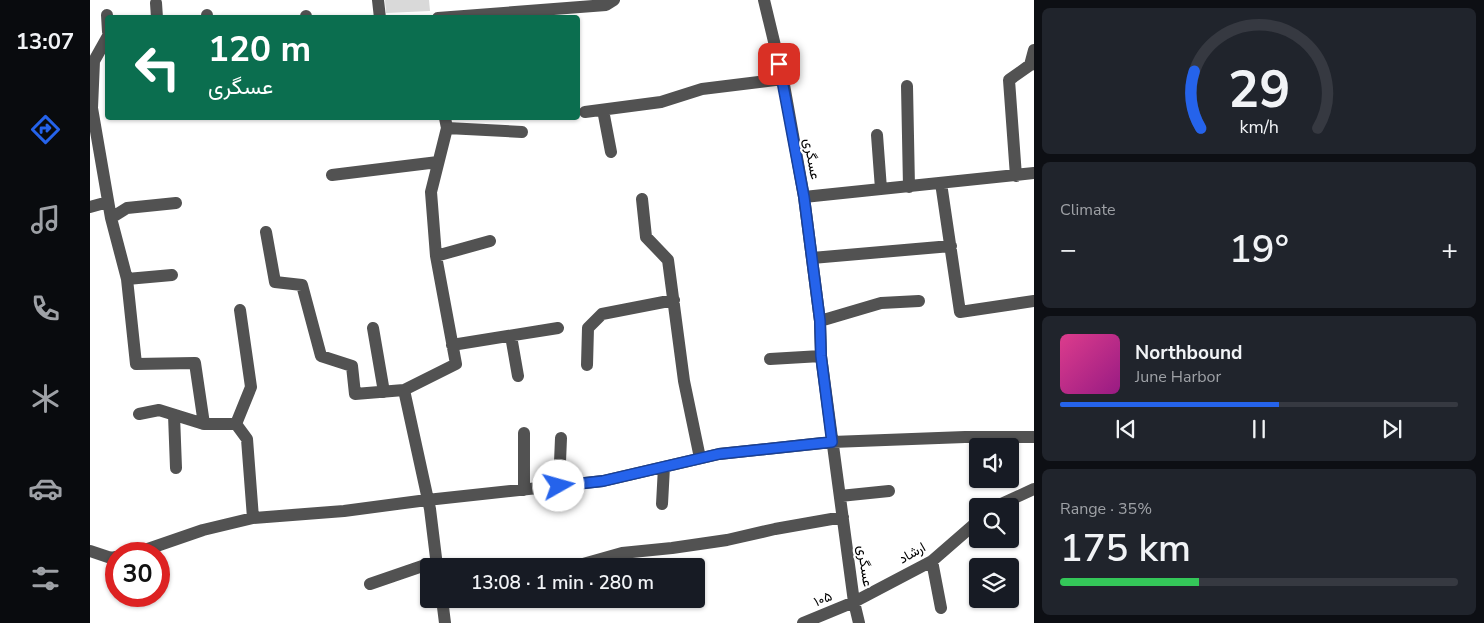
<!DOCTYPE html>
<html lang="en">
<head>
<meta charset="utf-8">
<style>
	body { margin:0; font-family:"Nunito Sans",Vazirmatn,sans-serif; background:#20242c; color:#f1f3f6; height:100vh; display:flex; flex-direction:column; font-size:19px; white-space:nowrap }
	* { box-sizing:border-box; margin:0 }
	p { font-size:16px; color:#9ea1a6 }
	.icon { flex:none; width:28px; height:28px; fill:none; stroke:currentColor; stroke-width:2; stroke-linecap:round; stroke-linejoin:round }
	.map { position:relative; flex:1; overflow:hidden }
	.panel { display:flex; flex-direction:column; gap:8px; padding:8px; background:#0d0f14; width:450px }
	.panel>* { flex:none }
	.banner { position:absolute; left:15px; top:15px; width:475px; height:105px; border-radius:5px; box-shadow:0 1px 4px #0004; background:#0b6e4f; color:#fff; overflow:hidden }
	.buttons { position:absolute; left:879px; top:438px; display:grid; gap:10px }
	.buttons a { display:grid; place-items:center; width:50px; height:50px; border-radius:5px; background:#171b24; box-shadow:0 1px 4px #0004; font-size:25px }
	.speed { position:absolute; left:15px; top:542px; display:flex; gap:10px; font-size:25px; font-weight:700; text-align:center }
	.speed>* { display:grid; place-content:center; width:65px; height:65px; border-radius:50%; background:#171b24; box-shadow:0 1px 4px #0004; line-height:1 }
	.speed .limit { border:8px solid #d22; background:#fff; color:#111 }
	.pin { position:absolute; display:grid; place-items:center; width:42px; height:42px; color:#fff; margin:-21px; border-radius:10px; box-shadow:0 2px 8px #0006 }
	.me { position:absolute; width:55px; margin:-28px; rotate:83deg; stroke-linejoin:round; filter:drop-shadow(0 0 4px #0008) }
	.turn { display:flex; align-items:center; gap:18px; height:105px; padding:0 20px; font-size:22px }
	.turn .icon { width:65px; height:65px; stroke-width:2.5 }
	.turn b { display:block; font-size:35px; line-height:42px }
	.big { font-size:38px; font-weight:600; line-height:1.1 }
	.panel .widget { flex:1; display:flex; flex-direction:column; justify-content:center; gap:8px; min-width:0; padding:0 18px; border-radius:8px; background:#20242c }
	.panel .dial { align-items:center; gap:0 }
	.dial svg { height:130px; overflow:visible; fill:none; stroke:#363941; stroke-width:7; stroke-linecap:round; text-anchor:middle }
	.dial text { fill:#f1f3f6; stroke:none }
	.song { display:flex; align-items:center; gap:15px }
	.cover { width:60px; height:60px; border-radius:8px; background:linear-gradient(135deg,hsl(330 70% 55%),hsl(310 70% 35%)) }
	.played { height:5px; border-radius:2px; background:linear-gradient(90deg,#2563eb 55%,#363941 55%) }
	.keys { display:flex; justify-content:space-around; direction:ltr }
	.heat { display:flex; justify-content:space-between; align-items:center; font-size:28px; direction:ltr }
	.charge { height:8px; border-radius:4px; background:linear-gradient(90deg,#34c759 35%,#363941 0) }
	.trip { position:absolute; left:330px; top:558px; width:285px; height:50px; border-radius:5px; background:#171b24; box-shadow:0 1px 4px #0004; font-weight:600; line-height:50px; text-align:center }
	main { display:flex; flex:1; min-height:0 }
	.menu { display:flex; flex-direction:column; width:90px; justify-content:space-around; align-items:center; background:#090b0e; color:#9ea1a6 }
	.menu .icon { width:35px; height:35px }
	.menu .on { color:#2563eb }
	.menu b { font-size:22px; color:#f1f3f6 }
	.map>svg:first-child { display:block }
	.green { fill:#d9d9d9 }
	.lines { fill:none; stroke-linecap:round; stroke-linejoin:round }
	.minor { stroke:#525252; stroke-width:12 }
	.route-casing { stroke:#184099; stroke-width:12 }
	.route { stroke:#2563eb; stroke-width:9 }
	.labels { text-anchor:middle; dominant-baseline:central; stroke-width:4.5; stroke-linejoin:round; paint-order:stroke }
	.street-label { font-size:14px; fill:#000; stroke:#fff }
</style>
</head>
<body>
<main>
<nav class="menu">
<b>13:07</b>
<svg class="icon on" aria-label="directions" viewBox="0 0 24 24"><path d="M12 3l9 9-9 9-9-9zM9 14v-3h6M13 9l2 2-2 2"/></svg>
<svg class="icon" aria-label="music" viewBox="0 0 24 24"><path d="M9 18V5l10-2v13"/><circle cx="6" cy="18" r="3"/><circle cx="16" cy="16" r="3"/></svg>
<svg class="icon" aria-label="phone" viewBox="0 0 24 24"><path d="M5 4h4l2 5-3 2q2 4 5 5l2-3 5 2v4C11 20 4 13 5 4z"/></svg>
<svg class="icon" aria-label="climate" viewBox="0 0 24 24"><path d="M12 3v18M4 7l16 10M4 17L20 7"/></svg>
<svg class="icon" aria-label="car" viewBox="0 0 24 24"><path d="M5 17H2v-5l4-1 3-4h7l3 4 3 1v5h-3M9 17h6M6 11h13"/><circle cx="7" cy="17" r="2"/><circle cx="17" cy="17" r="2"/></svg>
<svg class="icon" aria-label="filters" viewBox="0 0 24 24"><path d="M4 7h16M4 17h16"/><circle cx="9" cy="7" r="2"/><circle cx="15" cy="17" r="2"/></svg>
</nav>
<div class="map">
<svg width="944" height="623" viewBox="0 0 944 623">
	<rect width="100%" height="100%" fill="#fff"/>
	<path class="green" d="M295,0H339L340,11L296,13Z"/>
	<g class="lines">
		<path class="minor" d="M288,0L290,18
			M674,0L693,79L714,197L730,321L731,356
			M66,3L67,18
			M17,15L18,32
			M117,15V18
			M216,16V18
			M348,18L516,5L524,0
			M18,36L4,61L2,108L21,218L37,279L46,364L105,363L114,424H146L157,439L163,518
			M940,65L944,50
			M817,86L819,187
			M513,110L521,152
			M495,112L571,102L612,89L693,79
			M357,128L432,132
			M787,135L791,189
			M242,175L348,162
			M926,176L919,80L940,65L944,64
			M851,183L870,312L944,301
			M714,197L944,173
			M552,199L556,237L578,260L594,381L610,458
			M0,207L18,202
			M21,218L37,208L86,203
			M176,232L185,282L212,285L231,356L262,366L265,394L314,390
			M346,256L400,241
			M722,258L861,246
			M37,279L82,275
			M730,321L791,303L829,301
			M283,328L294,392
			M421,336L428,376
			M362,345L468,328
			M680,359L731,356L764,602L769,623
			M497,365L498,328L512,314L584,300
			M49,414L69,410L114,424
			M84,415L86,468
			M146,424L161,387L150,310
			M469,486L471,438
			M434,490V433
			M750,496L799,491
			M572,504L574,467
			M907,506L944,489
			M0,551L21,558L26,557
			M39,554L52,551L113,530L163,518L254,511L337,500L513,481L629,454L742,442L875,437H944
			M842,561L851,608
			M347,566L340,509L314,390L366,364L346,256L341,192L357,128L355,118
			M486,566L532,553L582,548L637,540L685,529L753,517
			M280,584L347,561
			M352,599L355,623
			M713,623L764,602L842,561L888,521"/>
	</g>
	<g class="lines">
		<defs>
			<path id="route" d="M469,486L513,481L629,454L742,442L731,356L730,321L714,197L689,64"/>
		</defs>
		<use href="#route" class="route-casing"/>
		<use href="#route" class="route"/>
	</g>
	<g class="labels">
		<g class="street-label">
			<text transform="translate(722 159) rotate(80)">عسگری</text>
			<text transform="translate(822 553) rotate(-30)">ارشاد</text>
			<text transform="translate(775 566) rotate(82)">عسگری</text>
			<text transform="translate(733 599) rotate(-23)">۱۰۵</text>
		</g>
	</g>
</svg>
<div class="buttons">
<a><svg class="icon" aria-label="sound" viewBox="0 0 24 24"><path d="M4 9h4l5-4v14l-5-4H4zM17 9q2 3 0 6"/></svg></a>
<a><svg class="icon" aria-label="search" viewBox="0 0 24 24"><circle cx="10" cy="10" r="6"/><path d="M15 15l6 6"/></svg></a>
<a><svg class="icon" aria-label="layers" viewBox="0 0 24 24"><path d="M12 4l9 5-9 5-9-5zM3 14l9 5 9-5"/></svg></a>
</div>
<div class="speed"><div class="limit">30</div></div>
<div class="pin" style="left:689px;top:64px;background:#d93025"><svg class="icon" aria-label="arrive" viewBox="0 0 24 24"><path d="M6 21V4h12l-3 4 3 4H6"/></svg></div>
<svg class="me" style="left:469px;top:486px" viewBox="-20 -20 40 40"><circle r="19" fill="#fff"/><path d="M0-13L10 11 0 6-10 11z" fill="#2563eb"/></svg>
<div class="trip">13:08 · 1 min · 280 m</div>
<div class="banner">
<div class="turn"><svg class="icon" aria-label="left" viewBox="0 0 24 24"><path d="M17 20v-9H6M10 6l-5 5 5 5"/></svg><div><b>120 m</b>عسگری</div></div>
</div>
</div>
<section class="panel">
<div class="widget dial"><svg viewBox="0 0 100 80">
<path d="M14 69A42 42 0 1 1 86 69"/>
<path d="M14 69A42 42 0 0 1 10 34" stroke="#2563eb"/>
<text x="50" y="56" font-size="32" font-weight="700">29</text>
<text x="50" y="72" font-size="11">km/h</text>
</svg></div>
<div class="widget"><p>Climate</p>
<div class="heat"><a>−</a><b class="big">19°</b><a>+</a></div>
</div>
<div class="widget">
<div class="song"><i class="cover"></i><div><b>Northbound</b><p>June Harbor</p></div></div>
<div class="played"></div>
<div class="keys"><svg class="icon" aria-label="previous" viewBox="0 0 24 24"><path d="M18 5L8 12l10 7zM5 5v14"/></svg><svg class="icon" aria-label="pause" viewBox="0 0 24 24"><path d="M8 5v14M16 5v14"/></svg><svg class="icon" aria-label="next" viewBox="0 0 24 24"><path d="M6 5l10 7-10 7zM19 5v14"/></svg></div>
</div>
<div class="widget"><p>Range · 35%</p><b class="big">175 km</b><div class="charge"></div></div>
</section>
</main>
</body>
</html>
